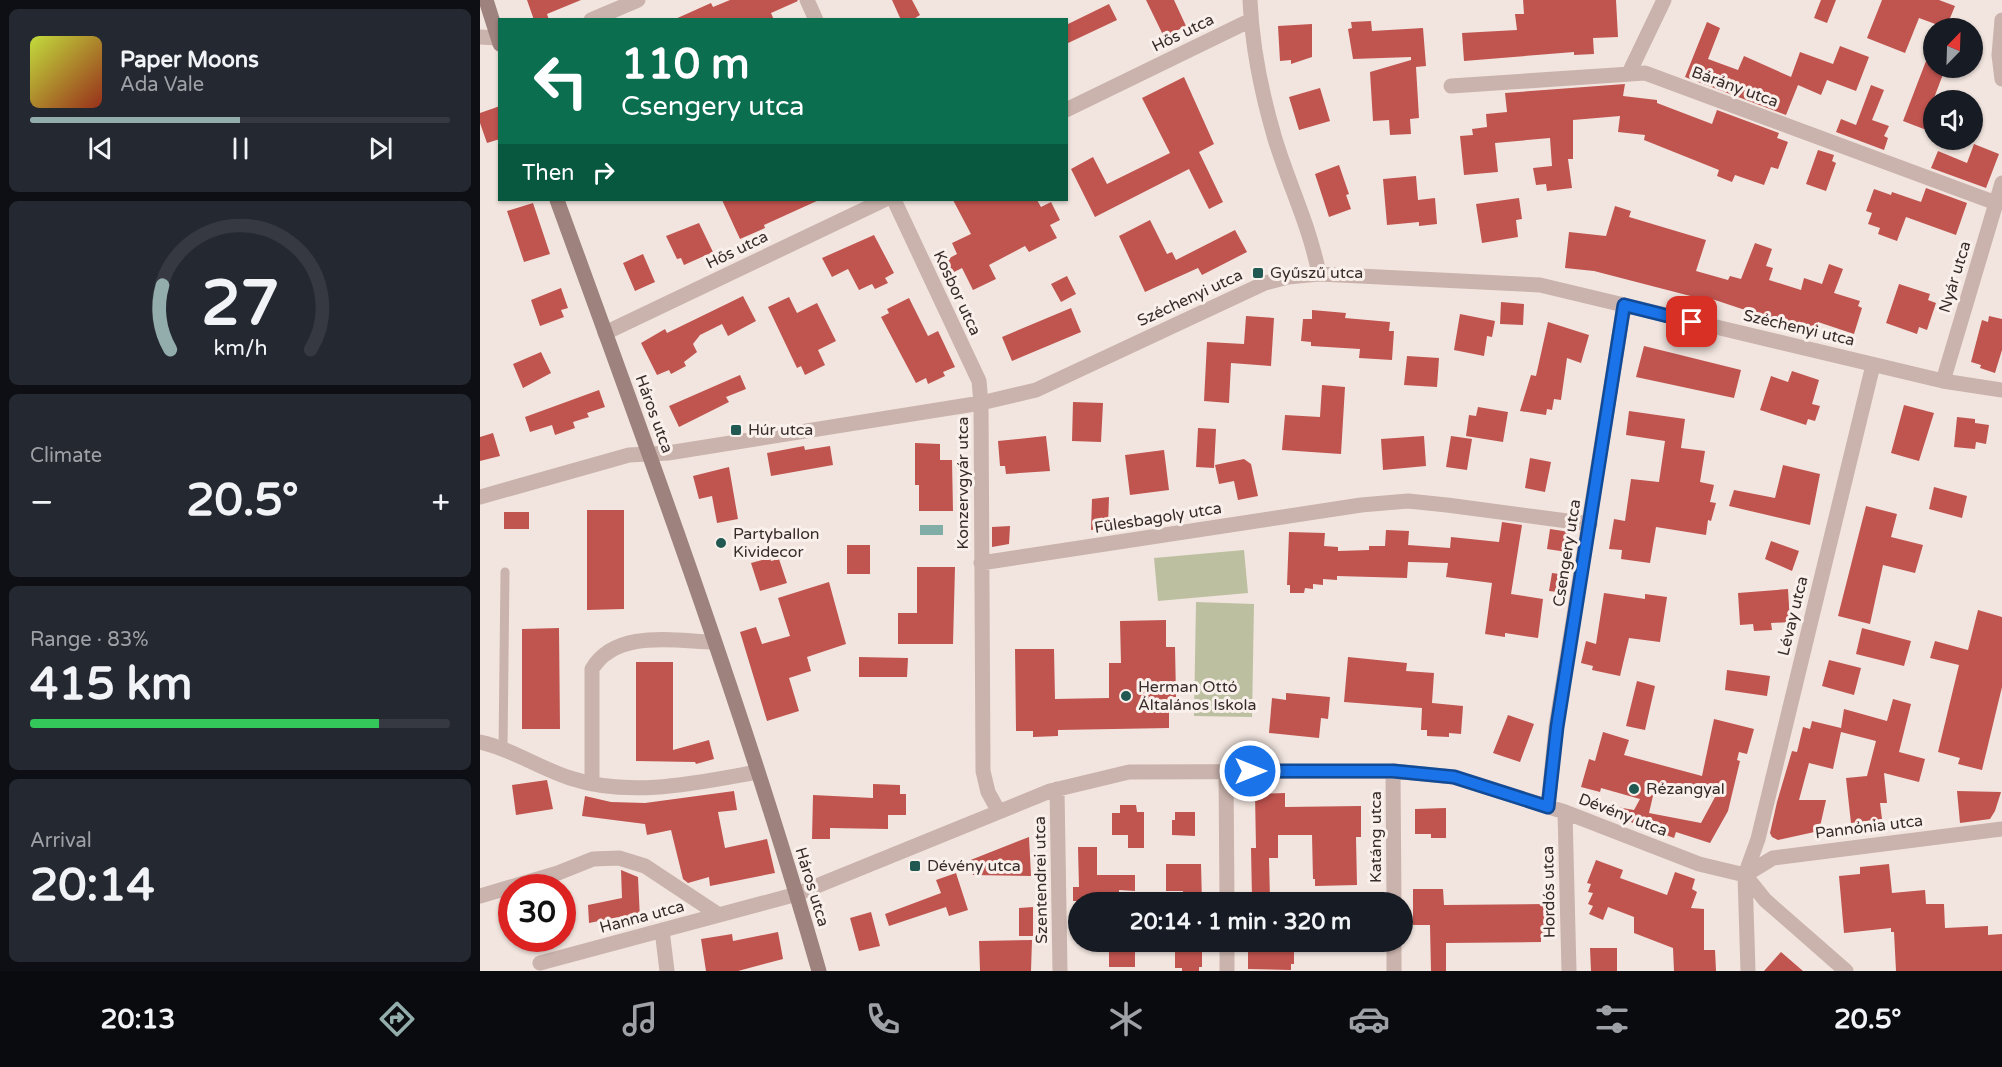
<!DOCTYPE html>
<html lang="en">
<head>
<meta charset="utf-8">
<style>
	body { margin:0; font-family:"Varela Round",sans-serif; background:#242831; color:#f1f3f6; height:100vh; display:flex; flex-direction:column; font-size:22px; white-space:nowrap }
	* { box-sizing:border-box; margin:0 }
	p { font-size:20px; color:#9ea1a6 }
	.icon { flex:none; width:33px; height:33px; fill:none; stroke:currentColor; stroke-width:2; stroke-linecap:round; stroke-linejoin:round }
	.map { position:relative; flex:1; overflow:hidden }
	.drawer { display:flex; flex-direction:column; gap:9px; padding:9px; background:#0d0f14; width:480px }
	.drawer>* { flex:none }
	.hud { position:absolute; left:18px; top:18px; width:570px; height:183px; border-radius:0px; box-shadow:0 2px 4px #0004; background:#0b6e4f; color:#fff; overflow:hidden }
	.needle { width:39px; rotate:23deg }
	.tools { position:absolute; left:1443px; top:18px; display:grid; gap:12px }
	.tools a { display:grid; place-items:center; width:60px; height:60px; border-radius:50%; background:#171b24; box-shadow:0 2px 4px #0004; font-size:30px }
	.speed { position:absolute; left:18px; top:874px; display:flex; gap:12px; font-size:30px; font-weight:700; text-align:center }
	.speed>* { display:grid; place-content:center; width:78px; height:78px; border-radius:50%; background:#171b24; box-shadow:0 2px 4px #0004; line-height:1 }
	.speed .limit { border:9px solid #d22; background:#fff; color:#111 }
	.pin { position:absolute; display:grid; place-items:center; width:51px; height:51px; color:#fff; margin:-26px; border-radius:12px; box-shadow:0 3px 9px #0006 }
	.me { position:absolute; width:66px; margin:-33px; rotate:90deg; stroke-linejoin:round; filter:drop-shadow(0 0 4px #0008) }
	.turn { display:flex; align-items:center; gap:21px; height:126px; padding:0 24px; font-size:27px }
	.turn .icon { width:78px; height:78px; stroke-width:2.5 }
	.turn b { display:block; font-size:42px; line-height:51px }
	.then { display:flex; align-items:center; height:57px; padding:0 24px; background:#0003; gap:12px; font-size:22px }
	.big { font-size:45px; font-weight:700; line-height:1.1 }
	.drawer .card { flex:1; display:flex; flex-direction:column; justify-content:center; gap:9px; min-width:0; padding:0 21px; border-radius:9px; background:#242831 }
	.drawer .dial { align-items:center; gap:0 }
	.dial svg { height:156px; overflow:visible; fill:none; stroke:#363941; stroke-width:7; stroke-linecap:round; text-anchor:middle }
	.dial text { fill:#f1f3f6; stroke:none }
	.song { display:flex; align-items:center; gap:18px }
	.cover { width:72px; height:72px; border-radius:9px; background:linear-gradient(135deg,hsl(70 70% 55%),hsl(10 70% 35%)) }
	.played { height:6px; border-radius:3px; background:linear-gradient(90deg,#93adac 50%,#363941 50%) }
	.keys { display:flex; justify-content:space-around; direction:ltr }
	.heat { display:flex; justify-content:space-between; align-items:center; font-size:33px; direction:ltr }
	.charge { height:9px; border-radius:4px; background:linear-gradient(90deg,#34c759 83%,#363941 0) }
	.trip { position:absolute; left:588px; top:892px; width:345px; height:60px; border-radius:30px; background:#171b24; box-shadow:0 2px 4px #0004; font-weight:700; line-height:60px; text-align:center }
	.tabs { display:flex; height:96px; justify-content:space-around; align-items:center; background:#090b0e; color:#9ea1a6 }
	.tabs .icon { width:42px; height:42px }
	.tabs .on { color:#93adac }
	.tabs b { font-size:27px; color:#f1f3f6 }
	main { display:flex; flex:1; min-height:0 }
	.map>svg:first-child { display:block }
	.green { fill:#bcc0a0 }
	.water { fill:#80aea6 }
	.building { fill:#c0544f; fill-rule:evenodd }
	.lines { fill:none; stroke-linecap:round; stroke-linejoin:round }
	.lane { stroke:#cab3ac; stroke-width:9 }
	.street { stroke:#cab3ac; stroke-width:15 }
	.secondary { stroke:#9d827d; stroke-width:15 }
	.route-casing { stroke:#114b97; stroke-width:15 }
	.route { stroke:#1a73e8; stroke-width:10 }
	.poi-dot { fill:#215851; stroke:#f9f0ec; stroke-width:2 }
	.labels { text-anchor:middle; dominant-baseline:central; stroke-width:6; stroke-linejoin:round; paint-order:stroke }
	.street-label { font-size:16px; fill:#382c2a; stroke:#f9f0ec }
	.poi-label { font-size:16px; fill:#382c2a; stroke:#f9f0ec; text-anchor:start }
</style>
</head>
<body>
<main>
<section class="drawer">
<div class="card">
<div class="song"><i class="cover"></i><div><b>Paper Moons</b><p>Ada Vale</p></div></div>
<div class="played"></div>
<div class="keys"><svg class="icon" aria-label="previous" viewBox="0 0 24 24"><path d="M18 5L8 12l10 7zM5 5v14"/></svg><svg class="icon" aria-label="pause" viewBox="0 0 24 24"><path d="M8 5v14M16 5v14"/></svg><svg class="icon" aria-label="next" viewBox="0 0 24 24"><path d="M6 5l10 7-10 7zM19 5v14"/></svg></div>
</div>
<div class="card dial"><svg viewBox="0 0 100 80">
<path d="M14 69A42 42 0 1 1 86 69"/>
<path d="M14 69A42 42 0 0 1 10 36" stroke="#93adac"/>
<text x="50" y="56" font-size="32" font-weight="700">27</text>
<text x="50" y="72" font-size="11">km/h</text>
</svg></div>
<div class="card"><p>Climate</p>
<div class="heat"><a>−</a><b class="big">20.5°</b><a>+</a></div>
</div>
<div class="card"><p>Range · 83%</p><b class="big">415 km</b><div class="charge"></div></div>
<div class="card"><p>Arrival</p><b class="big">20:14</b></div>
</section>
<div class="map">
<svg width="1522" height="971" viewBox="0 0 1522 971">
	<rect width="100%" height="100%" fill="#f2e5df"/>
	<path class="green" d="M764,550L768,593L678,601L674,558Z
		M716,602L774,604L772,717L714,716Z"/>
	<path class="water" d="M440,525H463V535H440Z"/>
	<path class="building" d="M47,0H101L67,14L69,20H54Z
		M250,0H317L318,1L291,13L294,20H193L231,3L233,7Z
		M412,0H432L440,15L432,20H421Z
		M666,0H694L706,26L684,37Z
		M1043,0H1136L1138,37L1113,38L1114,54L1094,55V52L984,61L982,33L1037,30L1035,14H1044Z
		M1341,0H1356L1347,23L1334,18Z
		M1402,0H1459L1475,6L1466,28L1439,18L1425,53L1387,38Z
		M629,4L637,20L586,44V25Z
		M891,21L892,31L943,28L946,66L936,67L939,118L930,119L931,134L910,135L909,120L893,121L890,72L931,60V57L873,59L868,29L872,28L871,22Z
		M1227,22L1240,28L1228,59L1258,70L1264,56L1311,77L1320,52L1353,64L1360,46L1389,57L1376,91L1347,80L1341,95L1318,85L1306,115L1205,77Z
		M832,24V57L811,64V60L800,61L798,26Z
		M1446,61L1454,64V68L1465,69L1454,98V119L1449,131L1423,121Z
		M704,77L734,144L719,152L743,202L729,209L709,169L615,217L591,169L613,157L627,184L690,153L662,98Z
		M1145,84L1143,96L1177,100V103L1232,124L1237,110L1299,133L1297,138L1308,142L1298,169L1291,167L1284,185L1255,175L1252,182L1237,176L1239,170L1164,140L1165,135L1138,132L1140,116L1093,120V159H1088L1092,188L1067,191L1066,184L1056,185L1053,168L1072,166L1070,138L1015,143L1018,172L984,175L980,136L993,135L992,129L1007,127L1006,114L1027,112L1025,93Z
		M1391,85L1404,90L1392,120L1409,126L1404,136L1408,138L1404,150L1356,132L1361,119L1376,125Z
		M840,88L850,121L819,130L809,97Z
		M20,106V139L7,143L0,123V113Z
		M1494,144L1519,154L1506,188L1451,168L1458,151L1487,163Z
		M1338,150L1354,155L1352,161L1356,163L1346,191L1326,184Z
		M859,165L869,194L866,195L871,209L849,217L835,174Z
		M936,176L938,200L955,198L957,224L939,226V222L907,225L903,179Z
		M1446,188L1487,203L1476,235L1426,217L1417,241L1398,234L1400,228L1388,224L1392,213L1386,211L1394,189L1411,195L1412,192L1441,202Z
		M1039,198L1042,219L1036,220L1038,237L1002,243L996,204Z
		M242,200H339L284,225L285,228L260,239Z
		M473,200H557L561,207L571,202L580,220L570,225L577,238L549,252L545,246L509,265L516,279L493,290L482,268L470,274L464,261L477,254L472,243L491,234Z
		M53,203L70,254L44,262L27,211Z
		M1135,206L1151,211L1149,217L1226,240L1216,271L1248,280L1250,276L1261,279L1275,243L1292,249L1286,266L1293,268L1289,280L1321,290L1324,278L1342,284L1349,264L1363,269L1354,293L1380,301L1378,306L1382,308L1374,334L1338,322L1337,329L1298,321L1223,296L1222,299L1114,271L1085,268L1089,232L1126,236Z
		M670,220L687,254L692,252L696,260L755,230L767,252L722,275L718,268L665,292L639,236Z
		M219,223L233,252L204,265L201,258L197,259L186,236Z
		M394,235L414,273L405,278L408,283L395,289L392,284L379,290L368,269L352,277L342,258Z
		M163,254L175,282L155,291L143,263Z
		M587,276L596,294L581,302L571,284Z
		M1419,284L1450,294L1448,300L1456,303L1447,330L1439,327L1437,334L1406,323Z
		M81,288L88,308L81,310L84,317L60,326L51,300Z
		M263,296L276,321L248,336L242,324L220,335L213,344L217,352L204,362L206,366L191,374L189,370L177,375L161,343L185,329L187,333Z
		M309,297L317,313L337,303L356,341L338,350L345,365L325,375L321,366L317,368L288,307Z
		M429,298L448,336L458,331L475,367L463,372L465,376L448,384L446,378L436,383L401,317L409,313L407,309Z
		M1021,302L1044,304L1043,325L1020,324Z
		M591,308L601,332L532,361L522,337Z
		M832,310L866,313L865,318L910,322L909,331H914L912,360L879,358L880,349L831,346V342L821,341L823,319H832Z
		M980,314L1015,321L1012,337L1007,336L1004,356L974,350Z
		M766,316L794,318L791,366L751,363L749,403L724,401L727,342L764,344Z
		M1509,316L1522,319V350L1515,373L1500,368L1501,365L1491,362L1502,320L1508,322Z
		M1068,322L1109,335L1101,363L1087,358L1081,400L1074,399L1072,410L1067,409L1066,415L1040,411L1051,375L1056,376Z
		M1164,346L1261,370L1254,398L1156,377Z
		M61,352L71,373L43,388L33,364Z
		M927,356L959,358L957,387L924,385Z
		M1312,371L1339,380L1332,404L1340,406L1335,421L1328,419L1326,425L1280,410L1291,376L1308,382Z
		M260,375L266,389L246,397L249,402L199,427L189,406Z
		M842,385L865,387L861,454L802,450L805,415L840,417Z
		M119,390L125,407L107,413L109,417L93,422L95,428L75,435L72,425L50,432L45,417Z
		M593,402L623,403L621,442L592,441Z
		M1424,405L1454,413L1439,461L1411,453Z
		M998,407L1028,412L1023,442L986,436L989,415L996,416Z
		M1149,411L1205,419L1201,448L1225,451L1220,482L1234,485L1230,502L1236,503L1231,521L1228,520L1226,535L1176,527L1170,563L1141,559L1142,550L1129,549L1134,519L1145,521L1151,479L1179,482L1185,441L1146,435Z
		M1477,417L1495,419V423L1509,425L1506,444L1496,442L1495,449L1474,447Z
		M718,428L736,429L734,468L716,467Z
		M13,433L20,456L0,461V437Z
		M566,436L570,471L526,474L525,466H520L518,441Z
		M944,436L946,466L903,470L901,439Z
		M971,436L992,439L987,470L966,467Z
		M435,443L460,444V460H472L473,511H439V485H435Z
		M324,446L325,450L350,446L353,465L291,476L287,453Z
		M684,450L689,490L650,495L645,455Z
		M1050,458L1071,462L1065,492L1045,488Z
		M764,459L771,464L778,496L758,500L754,481L739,484L735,465Z
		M1303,465L1340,474L1330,525L1249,506L1254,490L1295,498Z
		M249,467L258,519L237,523L232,496L219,499L213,476Z
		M1454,487L1487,496L1482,518L1449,509Z
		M629,497L628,527L611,530L612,499Z
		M1386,506L1417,514L1411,537L1443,545L1435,573L1403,565L1390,624L1358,616Z
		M107,510H144V609L107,610Z
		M24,512H49V529H24Z
		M1022,522L1042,525L1031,594L1063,599L1058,638L1025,633V637L1005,634L1012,583L966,577L968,563L928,562L927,578L857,576V580L843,579V585L833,584V589L825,588L824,593H810V585H807L809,532L845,533L844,546L858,547V551L889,550V546H905L906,530L929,531L928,545L970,548L971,537L1019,542Z
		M530,526L529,544L512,547V527Z
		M1070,529L1090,532L1087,552L1067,549Z
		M1291,541L1319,551L1312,571L1285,559Z
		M367,545H390V574H367Z
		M290,558L291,561L299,559L307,583L280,591L271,563Z
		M437,567H475L473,644H418V613H437Z
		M1072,573L1088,575L1086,593L1069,591Z
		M349,582L366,644L327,657L331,671L309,678L319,711L287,721L260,632L276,627L282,644L310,636L298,598Z
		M1308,589L1310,622L1291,623L1292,630L1274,631L1273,624L1260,625L1258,593Z
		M1124,593L1165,599V594L1187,597L1180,642L1149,638L1140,676L1112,670L1113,666L1101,663L1106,641L1116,644Z
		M1498,610L1522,617V687L1502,770L1478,764L1480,758L1458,752L1479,665L1450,658L1455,641L1488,650Z
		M686,620V647H695L696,697H689V728L578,730V736L553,737V731H536L535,649H574L575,699L629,698V663H641L640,621Z
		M79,628L80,729H42V629Z
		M1382,628L1431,641L1424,666L1376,654Z
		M379,657L428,658L427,677H379Z
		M868,657L927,663L926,671L954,673L952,703L983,706L981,734L969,733V737L947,736V730H941L942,708L864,702Z
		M1349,660L1381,668L1374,695L1342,686Z
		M156,662H193V750L229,740L234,759L216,764L215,762L156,761Z
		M1247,670L1290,676L1287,696L1245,690Z
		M1157,681L1175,686L1165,730L1146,726Z
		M806,693L850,697L848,719L841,718L839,738L789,733L792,698L806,700Z
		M1413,699L1431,704L1419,752L1445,759L1439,782L1404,773L1407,803H1400L1402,819L1371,823L1366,778L1387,776L1396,741L1361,732L1353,769L1329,763L1319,800H1346L1339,831L1298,840L1292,837L1290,833L1297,802L1312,751L1317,752L1323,727L1330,729L1332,721L1361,728L1364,709L1407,721Z
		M1028,715L1054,724L1040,762L1013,753Z
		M1234,719L1274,729L1267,754L1259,752L1257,760L1260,761L1248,811L1230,843L1196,832L1194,838L1129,814L1131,806L1154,810L1160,799L1121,788L1120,792L1101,787L1109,759L1115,761L1123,732L1149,740L1144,755L1222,776ZM1176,783L1235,797L1221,823L1169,813Z
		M67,780L73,809L36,815L32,785Z
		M393,784L420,785V794H426V815H408V829L350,828V839H332L333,795L393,798Z
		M254,791L257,810L238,812L245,848L287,839L295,873L230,886L229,877L208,883L203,879L191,830L167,835L165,824L102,816L105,796L131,802L165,803Z
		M1477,791L1521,792L1515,811L1510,819L1480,823Z
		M805,793V807L881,806V837H876L877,885L835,886V879H833L832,835H798V858H789L790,898L772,899L771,848H776L775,794Z
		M640,805H656L657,812H664V848H648V835H632V813H640Z
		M966,808V838H951V834H935V809Z
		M695,812H715V836L692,835V820H695Z
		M549,837L551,876L493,875L488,861Z
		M598,847H617V875H655V891L639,890V901H593V887H599Z
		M1116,860L1143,870L1140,878L1187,895L1195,872L1215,879L1212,889L1217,892L1211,908L1224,909V950H1235L1236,971H1194L1193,948L1154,933V917L1128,907L1123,920L1109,914L1113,906L1108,904L1113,893L1108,892L1111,884L1107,883Z
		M686,864H721L722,903H702L703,891H686Z
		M1409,864L1412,893L1445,890L1446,904H1464L1465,928L1508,926V935L1522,934V971H1416L1414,932H1411V928L1364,933L1359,876L1380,874V867Z
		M141,870L158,877L160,919L144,923V916L109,923L108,905L142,898Z
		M476,873L488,910L469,916L466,907L409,926L405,914L461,893L456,880Z
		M933,889H963L964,905L1067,904L1068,934H1061V942L966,943V971H951L950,925H933Z
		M553,907V936H539V908Z
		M391,912L400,946L379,951L370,918Z
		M298,932L303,959L258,971H226L221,939L252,934L253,941Z
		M552,940L551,971H500L499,941Z
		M629,942H655V967H629Z
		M701,942H722V967H719V971H702V968H695V952H701Z
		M768,942H814V964H811V970L768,969Z
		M1110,948H1137V971H1111Z
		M1301,952L1323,971H1284Z"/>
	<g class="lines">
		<path class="lane" d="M23,749L25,572"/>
		<path class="street" d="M327,0L336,20
			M770,0C772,47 782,95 795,139C809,185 830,227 839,274
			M111,20L158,0
			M1522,20L1519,55L1522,79
			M0,37L17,38
			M1149,73L1184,0
			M971,86L1165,73L1516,203
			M586,110L771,20
			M414,200L499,381L501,403L503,771L508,792L519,812
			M125,333L404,200
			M1463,381L1522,183
			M0,497L149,455L188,453L501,403L556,390L785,283L808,277L839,274L1060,285L1463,381L1522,390
			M501,563L881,505L928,501L967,505L1110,524
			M0,742C32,749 59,768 90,778C150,798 216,783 277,772
			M746,770L747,903
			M913,771L914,903
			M112,784V669C136,629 194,641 234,642
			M577,789L580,971
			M1068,807L1076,727L1144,305
			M1085,812L1089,971
			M1265,875L1293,858L1522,829
			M0,896L78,873L113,859L139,858L165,866L239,915
			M182,930L187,971
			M747,942V971
			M914,942V971
			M60,963L317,894L570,791L649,772L913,771L974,777L1085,812L1219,864L1265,875L1285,900L1366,971
			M1268,971L1265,875L1278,839L1393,365"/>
		<path class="secondary" d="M6,0L20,44
			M77,200C170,455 264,710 339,971"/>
	</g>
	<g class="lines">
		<defs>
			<path id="route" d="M770,771H913L974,777L1068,807L1077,727L1144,305L1212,322"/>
		</defs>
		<use href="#route" class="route-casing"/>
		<use href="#route" class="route"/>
	</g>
	<g class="poi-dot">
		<rect x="772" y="267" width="12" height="12" rx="3"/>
		<rect x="250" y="424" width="12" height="12" rx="3"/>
		<circle cx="241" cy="543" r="6"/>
		<circle cx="646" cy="696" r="6"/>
		<circle cx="1154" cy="789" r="6"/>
		<rect x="429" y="860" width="12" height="12" rx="3"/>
	</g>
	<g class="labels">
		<g class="street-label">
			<text transform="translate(703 33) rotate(-26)">Hős utca</text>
			<text transform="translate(1255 87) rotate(20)">Bárány utca</text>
			<text transform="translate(257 250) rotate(-26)">Hős utca</text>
			<text transform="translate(1475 277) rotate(-73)">Nyár utca</text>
			<text transform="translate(477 293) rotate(65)">Kosbor utca</text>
			<text transform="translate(710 298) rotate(-25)">Széchenyi utca</text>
			<text transform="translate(1319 328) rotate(13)">Széchenyi utca</text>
			<text transform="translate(174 414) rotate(70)">Háros utca</text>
			<text transform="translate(483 483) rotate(-90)">Konzervgyár utca</text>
			<text transform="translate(678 518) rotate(-9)">Fülesbagoly utca</text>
			<text transform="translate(1087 553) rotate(-81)">Csengery utca</text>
			<text transform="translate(1313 616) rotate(-76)">Lévay utca</text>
			<text transform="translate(1143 815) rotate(21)">Dévény utca</text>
			<text transform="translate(1389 827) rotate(-7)">Pannónia utca</text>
			<text transform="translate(896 837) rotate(-90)">Katáng utca</text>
			<text transform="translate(561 880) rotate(-91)">Szentendrei utca</text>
			<text transform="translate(332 887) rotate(73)">Háros utca</text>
			<text transform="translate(1069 892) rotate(-91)">Hordós utca</text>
			<text transform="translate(162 917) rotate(-15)">Hanna utca</text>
		</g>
		<g class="poi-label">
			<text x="790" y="273">Gyűszű utca</text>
			<text x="268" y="430">Húr utca</text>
			<text x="253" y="534">Partyballon<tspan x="253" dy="18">Kividecor</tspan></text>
			<text x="658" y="687">Herman Ottó<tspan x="658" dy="18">Általános Iskola</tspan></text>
			<text x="1166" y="789">Rézangyal</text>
			<text x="447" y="866">Dévény utca</text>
		</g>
	</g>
</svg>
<div class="tools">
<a><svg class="needle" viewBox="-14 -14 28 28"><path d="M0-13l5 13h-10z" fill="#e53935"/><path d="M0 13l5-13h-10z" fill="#9ea1a6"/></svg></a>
<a><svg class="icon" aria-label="sound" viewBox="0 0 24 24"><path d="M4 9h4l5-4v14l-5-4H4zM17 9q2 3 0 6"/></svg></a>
</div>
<div class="speed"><div class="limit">30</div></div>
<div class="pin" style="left:1212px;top:322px;background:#d93025"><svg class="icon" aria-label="arrive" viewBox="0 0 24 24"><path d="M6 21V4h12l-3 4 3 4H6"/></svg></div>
<svg class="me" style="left:770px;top:771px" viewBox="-20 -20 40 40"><circle r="17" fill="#1a73e8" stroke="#fff" stroke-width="3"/><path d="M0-11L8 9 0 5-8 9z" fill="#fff"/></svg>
<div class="trip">20:14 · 1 min · 320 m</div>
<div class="hud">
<div class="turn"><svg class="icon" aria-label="left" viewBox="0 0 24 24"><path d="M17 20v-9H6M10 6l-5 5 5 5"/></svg><div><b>110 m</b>Csengery utca</div></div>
<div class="then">Then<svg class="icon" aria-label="right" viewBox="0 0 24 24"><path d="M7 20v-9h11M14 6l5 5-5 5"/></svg></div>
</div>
</div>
</main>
<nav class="tabs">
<b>20:13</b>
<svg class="icon on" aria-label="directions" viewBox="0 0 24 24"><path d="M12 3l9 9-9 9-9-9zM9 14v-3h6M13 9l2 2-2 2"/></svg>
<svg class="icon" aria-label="music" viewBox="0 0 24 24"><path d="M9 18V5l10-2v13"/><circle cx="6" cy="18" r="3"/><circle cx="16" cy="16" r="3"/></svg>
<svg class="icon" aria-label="phone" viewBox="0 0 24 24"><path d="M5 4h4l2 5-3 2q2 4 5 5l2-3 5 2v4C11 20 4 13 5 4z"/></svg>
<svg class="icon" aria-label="climate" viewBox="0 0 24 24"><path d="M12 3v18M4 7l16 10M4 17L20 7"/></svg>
<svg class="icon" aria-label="car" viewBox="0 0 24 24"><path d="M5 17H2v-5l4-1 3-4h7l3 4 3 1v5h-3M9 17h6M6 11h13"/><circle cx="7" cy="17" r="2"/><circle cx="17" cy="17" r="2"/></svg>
<svg class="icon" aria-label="filters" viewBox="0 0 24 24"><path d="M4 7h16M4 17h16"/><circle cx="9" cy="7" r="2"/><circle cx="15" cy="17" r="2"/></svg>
<b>20.5°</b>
</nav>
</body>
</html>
